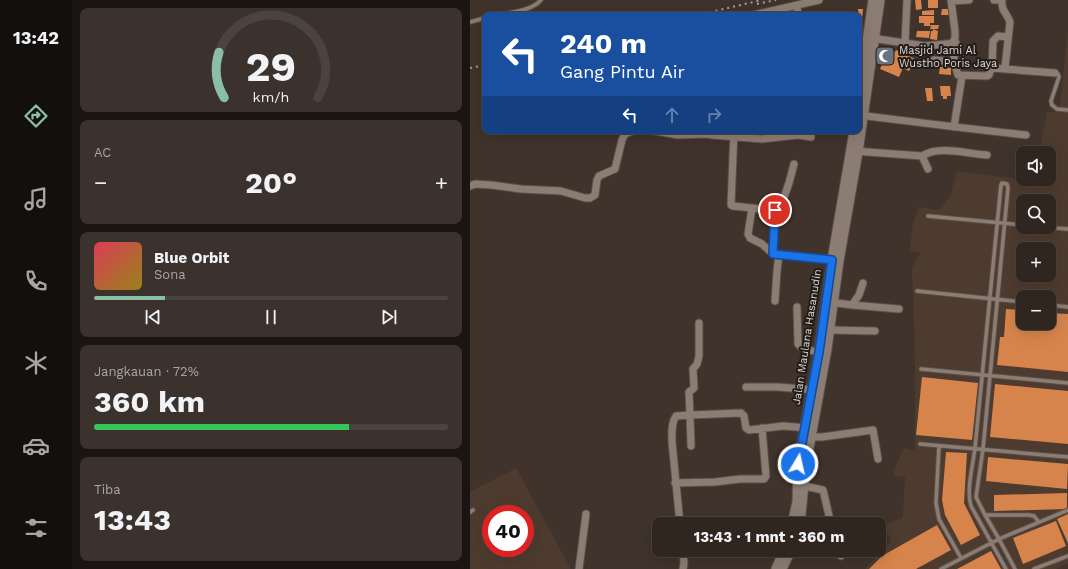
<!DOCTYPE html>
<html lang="id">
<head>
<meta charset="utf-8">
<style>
	body { margin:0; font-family:"Work Sans",sans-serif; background:#3b322d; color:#f1f3f6; height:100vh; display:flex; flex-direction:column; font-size:15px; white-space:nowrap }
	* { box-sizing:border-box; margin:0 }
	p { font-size:13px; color:#a7a5a5 }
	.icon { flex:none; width:22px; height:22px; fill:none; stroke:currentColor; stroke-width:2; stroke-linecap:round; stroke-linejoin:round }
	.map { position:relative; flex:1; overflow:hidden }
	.drawer { display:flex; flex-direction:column; gap:8px; padding:8px; background:#1a1512; width:398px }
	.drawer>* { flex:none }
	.top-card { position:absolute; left:12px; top:12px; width:380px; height:122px; border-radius:8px; box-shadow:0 4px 16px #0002,0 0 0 1px #4a433e; background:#1a4fa0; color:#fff; overflow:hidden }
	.fabs { position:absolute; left:546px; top:146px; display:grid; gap:8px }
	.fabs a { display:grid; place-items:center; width:40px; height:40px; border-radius:8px; background:#2f2620; box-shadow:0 4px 16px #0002,0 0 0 1px #4a433e; font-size:20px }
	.speed { position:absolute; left:12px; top:505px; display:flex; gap:8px; font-size:20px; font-weight:700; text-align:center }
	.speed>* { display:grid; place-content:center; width:52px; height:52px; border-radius:50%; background:#2f2620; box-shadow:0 4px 16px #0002,0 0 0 1px #4a433e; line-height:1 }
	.speed .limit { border:6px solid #d22; background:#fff; color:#111 }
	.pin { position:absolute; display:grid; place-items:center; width:34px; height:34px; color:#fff; margin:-17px; border:2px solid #fff; border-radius:50%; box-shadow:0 1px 4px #0007 }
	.me { position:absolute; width:44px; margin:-22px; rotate:9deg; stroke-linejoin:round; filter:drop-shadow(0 0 3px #0008) }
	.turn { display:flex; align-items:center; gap:14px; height:84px; padding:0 12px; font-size:18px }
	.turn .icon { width:52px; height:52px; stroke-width:2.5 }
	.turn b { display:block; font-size:28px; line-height:34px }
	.lanes { display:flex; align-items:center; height:38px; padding:0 12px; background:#0003; justify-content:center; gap:20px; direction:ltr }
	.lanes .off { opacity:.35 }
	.big { font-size:30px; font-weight:700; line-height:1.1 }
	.drawer .widget { flex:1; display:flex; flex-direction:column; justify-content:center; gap:6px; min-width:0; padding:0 14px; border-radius:8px; background:#3b322d }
	.drawer .dial { align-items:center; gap:0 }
	.dial svg { height:104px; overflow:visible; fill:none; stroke:#4a433e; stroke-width:7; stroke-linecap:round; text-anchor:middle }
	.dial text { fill:#f1f3f6; stroke:none }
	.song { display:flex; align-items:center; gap:12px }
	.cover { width:48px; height:48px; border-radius:6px; background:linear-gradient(135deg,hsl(350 70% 55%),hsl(50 70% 35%)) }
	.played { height:4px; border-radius:2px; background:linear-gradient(90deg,#8abfa5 20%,#4a433e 20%) }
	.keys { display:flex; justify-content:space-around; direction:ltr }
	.heat { display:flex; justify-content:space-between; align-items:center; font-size:22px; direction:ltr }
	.charge { height:6px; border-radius:3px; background:linear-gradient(90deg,#34c759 72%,#4a433e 0) }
	.trip { position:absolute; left:182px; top:517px; width:234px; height:40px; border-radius:8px; background:#2f2620; box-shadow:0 4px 16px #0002,0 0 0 1px #4a433e; font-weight:700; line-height:40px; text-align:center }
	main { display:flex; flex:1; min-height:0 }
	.tabs { display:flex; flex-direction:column; width:72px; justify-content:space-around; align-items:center; background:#130f0d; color:#a7a5a5 }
	.tabs .icon { width:28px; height:28px }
	.tabs .current { color:#8abfa5 }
	.tabs b { font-size:18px; color:#f1f3f6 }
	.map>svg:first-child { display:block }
	.built { fill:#4e3b2f; fill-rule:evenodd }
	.building { fill:#d6844b }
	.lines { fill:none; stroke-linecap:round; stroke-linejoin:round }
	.service-casing { stroke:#5a4f48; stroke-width:5.5 }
	.minor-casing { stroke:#5a4f48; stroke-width:9 }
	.tertiary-casing { stroke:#5a4f48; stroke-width:11 }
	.service { stroke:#8c7d74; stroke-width:3.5 }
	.minor { stroke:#8c7d74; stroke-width:7 }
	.tertiary { stroke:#8c7d74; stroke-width:9 }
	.rail { stroke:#a89e98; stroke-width:2; stroke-dasharray:2 4; stroke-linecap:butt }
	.route-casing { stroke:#114b97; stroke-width:10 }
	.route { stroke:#1a73e8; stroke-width:7 }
	.labels { text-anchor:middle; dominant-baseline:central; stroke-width:4; stroke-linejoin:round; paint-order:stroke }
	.poi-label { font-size:11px; fill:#ded6d0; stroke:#221c18; text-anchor:start }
	.street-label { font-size:11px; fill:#ded6d0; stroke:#221c18 }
</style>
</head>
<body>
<main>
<nav class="tabs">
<b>13:42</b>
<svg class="icon current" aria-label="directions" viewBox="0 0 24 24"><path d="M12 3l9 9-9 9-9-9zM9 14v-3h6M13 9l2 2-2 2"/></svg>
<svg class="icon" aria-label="music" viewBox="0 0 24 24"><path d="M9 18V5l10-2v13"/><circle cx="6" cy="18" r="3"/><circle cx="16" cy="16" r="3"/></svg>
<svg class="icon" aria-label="phone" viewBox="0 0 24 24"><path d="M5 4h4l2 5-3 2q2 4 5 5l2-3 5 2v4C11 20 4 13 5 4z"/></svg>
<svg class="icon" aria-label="climate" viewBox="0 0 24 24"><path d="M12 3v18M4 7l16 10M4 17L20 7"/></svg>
<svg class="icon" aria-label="car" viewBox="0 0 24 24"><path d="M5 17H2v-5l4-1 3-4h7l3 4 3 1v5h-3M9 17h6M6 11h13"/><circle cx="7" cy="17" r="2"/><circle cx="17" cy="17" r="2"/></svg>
<svg class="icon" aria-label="filters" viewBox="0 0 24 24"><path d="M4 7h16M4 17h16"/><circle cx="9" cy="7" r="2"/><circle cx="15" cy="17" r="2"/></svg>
</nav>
<section class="drawer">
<div class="widget dial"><svg viewBox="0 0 100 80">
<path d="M14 69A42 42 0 1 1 86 69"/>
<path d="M14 69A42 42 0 0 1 10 34" stroke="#8abfa5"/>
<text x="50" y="56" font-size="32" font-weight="700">29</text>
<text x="50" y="72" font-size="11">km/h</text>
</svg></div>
<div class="widget"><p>AC</p>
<div class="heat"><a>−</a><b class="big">20°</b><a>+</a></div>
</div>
<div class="widget">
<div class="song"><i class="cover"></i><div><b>Blue Orbit</b><p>Sona</p></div></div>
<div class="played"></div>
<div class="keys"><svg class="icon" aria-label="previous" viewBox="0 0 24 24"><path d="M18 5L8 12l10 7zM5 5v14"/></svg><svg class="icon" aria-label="pause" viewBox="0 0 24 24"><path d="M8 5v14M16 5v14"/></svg><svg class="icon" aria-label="next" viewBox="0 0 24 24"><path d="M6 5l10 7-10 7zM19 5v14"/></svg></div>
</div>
<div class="widget"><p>Jangkauan · 72%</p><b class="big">360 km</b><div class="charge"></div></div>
<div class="widget"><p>Tiba</p><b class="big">13:43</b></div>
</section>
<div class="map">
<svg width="598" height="569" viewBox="0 0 598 569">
	<rect width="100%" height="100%" fill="#3f332b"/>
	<path class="built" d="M598,32V563L586,569H395L421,542L416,530L418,523L433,518L435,477L424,476L423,472L434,448L445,451V358L442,268L450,253L440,250L443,223L449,207L467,210L473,205L481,194L487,171L564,181V179H579V153H569L577,112H589ZM553,201H579V227H553ZM553,249H579V275H553ZM553,297H579V323H553Z
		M46,468L101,569H0V492ZM21,514H55V548H21Z"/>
	<path class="building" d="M445,0H451L452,9L446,10Z
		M458,0H468V8H458Z
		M388,9H393L392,20H389Z
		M472,9H482V15H471Z
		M464,10V15H452V11Z
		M449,16H464V23H460V25H469L468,29H460L461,26H454V23H449Z
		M463,29L468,31L467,40L460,39L461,31H463Z
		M447,31H460L459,38L446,37Z
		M418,49L425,52L426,50L445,59L439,71L433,68L429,77L410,69Z
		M470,67L481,68V75L469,74Z
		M470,86H480L481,96H477V99H473V96H471Z
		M455,88H462L463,101H457Z
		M536,309L553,310V323H579V313L598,314V372L527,365L530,337H534Z
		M452,377L508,383L502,440L446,435Z
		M525,384L598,391V444L520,437Z
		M476,452L497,453L494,503L510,535L491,545L475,515L472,500Z
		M518,457L598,464L597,489L516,481Z
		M597,493V509L524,511V495Z
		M598,514V543L587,519Z
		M586,521L596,546L553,564L543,538Z
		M467,525L481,550L446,569H399L412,556Z
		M521,551L531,569H487Z"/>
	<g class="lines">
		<defs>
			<path id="service" d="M28,15C41,12 62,11 71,0
				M0,22L15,18
				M585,73L588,74L589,77L581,101L582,105L587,109L598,110
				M458,216L553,225
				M572,227L598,229
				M447,291L553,302
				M579,305L598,307
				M451,369L598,383
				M450,444L598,457
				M469,446L466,503L469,519L491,558
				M0,512L3,510
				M515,515H559L564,516L569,522
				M471,569L529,539L598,510
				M536,569L501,506C496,490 503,465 505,448L531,185L532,183L537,184L538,188L513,449L506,497L515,515L529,539L545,569
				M564,569L598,556"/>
			<path id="minor" d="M481,0L485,31V38L482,44L485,65L488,75L517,76L519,75L521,69L522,68L585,73
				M524,0H526
				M532,0C531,11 537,13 540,22L535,68
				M481,1L499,0
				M327,5L328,15
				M284,15L349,0
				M401,38L455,46L486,43
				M435,44L437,0
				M464,60L484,62
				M522,68L523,41L528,36L538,37
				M389,115C445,122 500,129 556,135
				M484,127L492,76
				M185,131L208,135L236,134L242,135L292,139L328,135L341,137
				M264,131L261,205L263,206L282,208L278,234L280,238L292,244L303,254
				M384,151L452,156L458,169
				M452,156C470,145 496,154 517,155
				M0,186L5,184L21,185L51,189L91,191L115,198H120L125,195L127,180L129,176L145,169L152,140L155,134L162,131
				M282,208L301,210L310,209L319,183L324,164
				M303,254L367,260
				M303,254L305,210
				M305,301L307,271L309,254
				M359,302L382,305L389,295L393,283
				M382,305L429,309
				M327,307L328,344C333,351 344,351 352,352
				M229,323V356L227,364L223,369L224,388L219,392L220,415L271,413L274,416L276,428L279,430L313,426L338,428
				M360,330L405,331
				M276,387H308L345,390
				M341,437H352L403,430L408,459
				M205,483L245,482L270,479H294L296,476L292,428
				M334,486L353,490L361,524
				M210,524L202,442C202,433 201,423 206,416L220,415L221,446
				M369,550L371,556
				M109,569L116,514
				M213,569L214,563L213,550"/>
			<path id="tertiary" d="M389,96L403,0
				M322,524L327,502L328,464L331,447L349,352L362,260L384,131
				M330,524L336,465L357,349L369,261L388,152L410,0
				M306,569L314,550
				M312,569L321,550"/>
		</defs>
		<use href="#service" class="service-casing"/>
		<use href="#minor" class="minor-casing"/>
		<use href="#tertiary" class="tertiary-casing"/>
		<use href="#service" class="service"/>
		<use href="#minor" class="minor"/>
		<use href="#tertiary" class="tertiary"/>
		<path class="rail" d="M287,4L306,0
			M228,15L292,0
			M0,68L15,65"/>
	</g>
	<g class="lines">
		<defs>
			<path id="route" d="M305,210L303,254L362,260L349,352L328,464"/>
		</defs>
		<use href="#route" class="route-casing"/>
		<use href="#route" class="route"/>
	</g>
	<defs>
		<symbol id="mosque-square" viewBox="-11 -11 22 22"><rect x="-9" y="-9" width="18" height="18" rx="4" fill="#6b7280" stroke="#221c18"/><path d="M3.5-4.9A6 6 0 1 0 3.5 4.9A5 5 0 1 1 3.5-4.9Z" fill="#fff"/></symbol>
	</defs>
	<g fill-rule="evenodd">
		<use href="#mosque-square" x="404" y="45" width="22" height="22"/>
	</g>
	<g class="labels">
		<g class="poi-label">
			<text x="429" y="50">Masjid Jami Al<tspan x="429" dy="13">Wustho Poris Jaya</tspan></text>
		</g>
		<g class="street-label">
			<text transform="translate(337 337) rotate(-81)">Jalan Maulana Hasanudin</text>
		</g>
	</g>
</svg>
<div class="fabs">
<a><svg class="icon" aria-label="sound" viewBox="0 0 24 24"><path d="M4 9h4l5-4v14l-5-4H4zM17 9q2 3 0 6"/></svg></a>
<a><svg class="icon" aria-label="search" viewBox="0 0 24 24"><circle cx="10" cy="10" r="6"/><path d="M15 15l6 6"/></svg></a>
<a>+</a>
<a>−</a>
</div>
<div class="speed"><div class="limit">40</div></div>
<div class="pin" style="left:305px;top:210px;background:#d93025"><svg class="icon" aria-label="arrive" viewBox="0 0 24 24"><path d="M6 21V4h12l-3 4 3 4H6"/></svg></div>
<svg class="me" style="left:328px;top:464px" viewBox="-20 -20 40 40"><circle r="17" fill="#1a73e8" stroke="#fff" stroke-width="3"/><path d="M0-11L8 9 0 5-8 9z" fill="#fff"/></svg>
<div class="trip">13:43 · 1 mnt · 360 m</div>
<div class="top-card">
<div class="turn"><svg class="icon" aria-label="left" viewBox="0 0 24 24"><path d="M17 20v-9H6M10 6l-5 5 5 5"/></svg><div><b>240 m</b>Gang Pintu Air</div></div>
<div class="lanes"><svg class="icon" aria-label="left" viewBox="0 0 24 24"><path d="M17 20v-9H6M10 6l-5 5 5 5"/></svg><svg class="icon off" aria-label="ahead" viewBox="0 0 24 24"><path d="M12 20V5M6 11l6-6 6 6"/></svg><svg class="icon off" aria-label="right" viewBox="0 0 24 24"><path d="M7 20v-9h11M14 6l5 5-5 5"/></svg></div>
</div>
</div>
</main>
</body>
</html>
